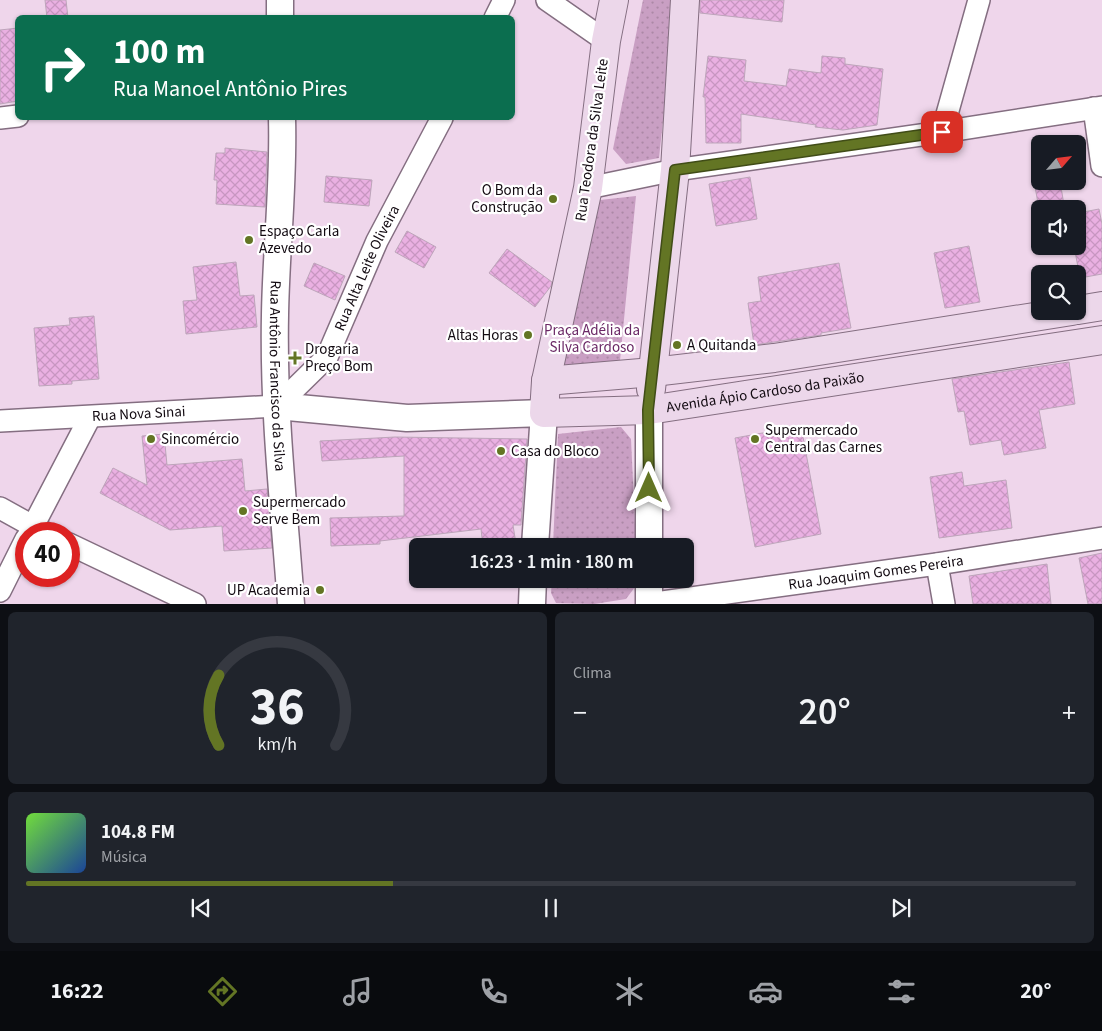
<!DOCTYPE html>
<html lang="pt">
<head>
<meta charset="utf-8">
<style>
	body { margin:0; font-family:"Source Sans 3",sans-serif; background:#20242c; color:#f1f3f6; height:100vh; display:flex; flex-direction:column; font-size:19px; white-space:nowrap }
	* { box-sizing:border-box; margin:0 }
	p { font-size:16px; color:#9ea1a6 }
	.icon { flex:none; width:28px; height:28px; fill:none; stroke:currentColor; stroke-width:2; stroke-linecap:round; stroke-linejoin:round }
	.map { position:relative; height:604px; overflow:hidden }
	.details { display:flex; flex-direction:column; gap:8px; padding:8px; background:#0d0f14; flex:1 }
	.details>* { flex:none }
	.hud { position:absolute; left:15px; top:15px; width:500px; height:105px; border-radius:8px; box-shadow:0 1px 4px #0004; background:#0b6e4f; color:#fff; overflow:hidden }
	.needle { width:32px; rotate:62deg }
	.tools { position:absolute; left:1031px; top:135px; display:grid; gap:10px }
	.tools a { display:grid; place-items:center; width:55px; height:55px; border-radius:8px; background:#171b24; box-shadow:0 1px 4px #0004; font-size:25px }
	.speed { position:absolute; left:15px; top:522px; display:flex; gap:10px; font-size:25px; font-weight:700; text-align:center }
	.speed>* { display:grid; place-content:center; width:65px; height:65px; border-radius:50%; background:#171b24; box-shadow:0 1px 4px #0004; line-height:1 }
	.speed .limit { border:8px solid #d22; background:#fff; color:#111 }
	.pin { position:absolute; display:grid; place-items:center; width:42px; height:42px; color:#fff; margin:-21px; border-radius:10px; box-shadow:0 2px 8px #0006 }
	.me { position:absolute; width:55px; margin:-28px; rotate:0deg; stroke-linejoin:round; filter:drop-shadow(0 0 4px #0008) }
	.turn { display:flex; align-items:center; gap:18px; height:105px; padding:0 15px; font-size:22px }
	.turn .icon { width:65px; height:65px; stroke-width:2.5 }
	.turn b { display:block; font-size:35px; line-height:42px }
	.big { font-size:38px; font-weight:600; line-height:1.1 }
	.details .tile { flex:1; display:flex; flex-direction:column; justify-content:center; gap:8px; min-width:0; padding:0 18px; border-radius:8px; background:#20242c }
	.details .dial { align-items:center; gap:0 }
	.dial svg { height:130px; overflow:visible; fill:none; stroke:#363941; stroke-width:7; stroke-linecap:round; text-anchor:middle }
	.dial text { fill:#f1f3f6; stroke:none }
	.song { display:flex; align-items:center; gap:15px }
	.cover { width:60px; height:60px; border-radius:8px; background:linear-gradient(135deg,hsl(100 70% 55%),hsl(220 70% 35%)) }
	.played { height:5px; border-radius:2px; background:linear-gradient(90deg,#637524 35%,#363941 35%) }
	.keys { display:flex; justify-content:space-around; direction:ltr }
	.heat { display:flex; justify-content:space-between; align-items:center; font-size:28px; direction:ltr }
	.details .tiles { flex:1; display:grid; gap:8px; grid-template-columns:1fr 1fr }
	.tile:last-child { grid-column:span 2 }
	.trip { position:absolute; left:409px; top:538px; width:285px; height:50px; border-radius:8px; background:#171b24; box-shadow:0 1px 4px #0004; font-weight:600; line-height:50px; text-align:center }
	.tabs { display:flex; height:80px; justify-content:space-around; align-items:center; background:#090b0e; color:#9ea1a6 }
	.tabs .icon { width:35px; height:35px }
	.tabs .on { color:#637524 }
	.tabs b { font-size:22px; color:#f1f3f6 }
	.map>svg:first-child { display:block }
	.park { fill:url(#park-dots) }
	.building { fill:url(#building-cross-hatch); stroke:#bda5ba }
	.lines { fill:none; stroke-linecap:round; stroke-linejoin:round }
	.minor-casing { stroke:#846e81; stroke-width:24 }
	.tertiary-casing { stroke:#846e81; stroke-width:29 }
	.secondary-casing { stroke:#846e81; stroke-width:30 }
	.minor { stroke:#fff; stroke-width:21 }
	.tertiary { stroke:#fff; stroke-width:26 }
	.secondary { stroke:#ecd7ea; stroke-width:28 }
	.route-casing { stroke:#404c17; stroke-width:12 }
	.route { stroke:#637524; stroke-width:9 }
	.poi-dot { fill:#637524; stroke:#fff; stroke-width:2 }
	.labels { text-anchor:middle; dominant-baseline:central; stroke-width:4.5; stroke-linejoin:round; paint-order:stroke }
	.street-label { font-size:15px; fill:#120a11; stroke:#fff }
	.poi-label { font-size:15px; fill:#120a11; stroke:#fff; text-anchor:start }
	.park-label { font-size:15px; fill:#6b2966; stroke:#fff }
</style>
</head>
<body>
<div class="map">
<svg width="1102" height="604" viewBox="0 0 1102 604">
	<defs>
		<pattern id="park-dots" width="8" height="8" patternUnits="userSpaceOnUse" patternTransform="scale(1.25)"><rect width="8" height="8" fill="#c99fc3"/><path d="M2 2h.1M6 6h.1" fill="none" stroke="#ac88a6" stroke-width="1.8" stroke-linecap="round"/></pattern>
		<pattern id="building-cross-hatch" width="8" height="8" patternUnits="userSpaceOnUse" patternTransform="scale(1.25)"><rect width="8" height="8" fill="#eab0e2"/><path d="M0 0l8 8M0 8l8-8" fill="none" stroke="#c896c1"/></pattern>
	</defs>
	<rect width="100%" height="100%" fill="#efd6eb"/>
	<path class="park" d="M643,0H676L659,158L626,164L613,149Z
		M636,196L619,371L552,378L591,201Z
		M621,427L631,439L636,546H553L558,434Z
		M552,579H638V583L626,599L594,604L556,603L551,593Z"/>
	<path class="building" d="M45,0H66L68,18H47Z
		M700,0H784L782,22L700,13Z
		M18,28V101L0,104V30Z
		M708,56L746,60L744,81L786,86L789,69L821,73L822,56L845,58V64L883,69L877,125L843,130L815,127L816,125L741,114V143H706L705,97H703Z
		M225,148L267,152L265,207L216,204L217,180H214L216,153H225Z
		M326,176L372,180L369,206L324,202Z
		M750,177L757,219L716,226L709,184Z
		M1034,181H1060L1064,205L1039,209Z
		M1099,209L1102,224V274L1080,278L1074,246H1078V213Z
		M407,231L436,247L424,268L395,252Z
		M969,246L980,302L945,308L934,253Z
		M507,249L552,282L551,286L535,307L489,273Z
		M236,262L240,296L254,295L257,327L186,334L183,301L197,300L193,267Z
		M314,263L345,276L335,300L304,286Z
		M839,263L851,328L821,333V335L754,345L748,303L761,301L758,277Z
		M94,316L99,379L72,381V384L39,386L34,328L70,325L69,318Z
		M1069,362L1075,404L1039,410L1046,448L1004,455L1001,440L970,445L964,411L958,412L952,379Z
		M801,426L821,534L755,547L735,438Z
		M164,434L167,465L242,459L245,491L267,489L272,548L224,551L222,526L170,530L100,493L113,468L147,485L142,436Z
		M395,437L527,439L521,525H513L516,544L483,546L481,529L380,541V544L331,546L330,518L404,516V456L322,461L320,441Z
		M962,472L964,486L1006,480L1012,528L939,538L930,477Z
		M1102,553V604H1088L1079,558Z
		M1047,564L1051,604H973L969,576Z"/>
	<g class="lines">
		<defs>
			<g id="minor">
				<path d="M547,0L606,41"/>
				<path d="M495,18L504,0"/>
				<path d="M1094,108L1102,166"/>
				<path d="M0,118L18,116"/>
				<path d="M942,132L979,0"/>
				<path d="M588,188L675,170L942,132L1102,107"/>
				<path id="s1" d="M0,421L277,406L327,357L377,241L442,118"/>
				<path d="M0,508L47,534"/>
				<path d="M29,534L90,417"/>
				<path d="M69,544L195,604"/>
				<path d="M937,564L944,604"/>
				<path d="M0,591L26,539"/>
				<path id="s2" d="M648,604L937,564L1102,538"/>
			</g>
			<g id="tertiary">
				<path d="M280,0V18"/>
				<path id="s3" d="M282,118C284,184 276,249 275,315C273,411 284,508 291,604"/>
				<path d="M277,406L407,418L544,413L535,546"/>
				<path d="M649,410V546"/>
				<path d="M649,579V604"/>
				<path d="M532,604L533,579"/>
			</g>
			<g id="secondary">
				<path id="s4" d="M614,0L606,41L588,188L546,381L544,413L649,410L1102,340"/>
				<path d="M1078,310L1102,306"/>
				<path d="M546,381L653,372L774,358L1072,311"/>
				<path d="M651,389L675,170L685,0"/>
			</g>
		</defs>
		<use href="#minor" class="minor-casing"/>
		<use href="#tertiary" class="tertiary-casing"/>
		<use href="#secondary" class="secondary-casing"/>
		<use href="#minor" class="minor"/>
		<use href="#tertiary" class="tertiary"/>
		<use href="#secondary" class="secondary"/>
	</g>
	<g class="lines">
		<defs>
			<path id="route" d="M649,488L648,410L675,170L942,132"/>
		</defs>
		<use href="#route" class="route-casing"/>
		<use href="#route" class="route"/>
	</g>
	<g class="poi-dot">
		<circle cx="553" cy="199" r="5"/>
		<circle cx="249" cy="240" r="5"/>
		<circle cx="528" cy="335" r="5"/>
		<circle cx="677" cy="345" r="5"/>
		<path d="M292.5 350.5h5v5h5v5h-5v5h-5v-5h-5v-5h5z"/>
		<circle cx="151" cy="439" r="5"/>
		<circle cx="755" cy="439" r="5"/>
		<circle cx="501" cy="451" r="5"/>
		<circle cx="243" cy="511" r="5"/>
		<circle cx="320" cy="590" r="5"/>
	</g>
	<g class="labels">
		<g class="street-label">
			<text transform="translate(592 140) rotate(-82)">Rua Teodora da Silva Leite</text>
			<text stroke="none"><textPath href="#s1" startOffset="445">Rua Alta Leite Oliveira</textPath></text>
			<text stroke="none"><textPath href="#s3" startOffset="258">Rua Antônio Francisco da Silva</textPath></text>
			<text stroke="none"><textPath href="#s4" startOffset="642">Avenida Ápio Cardoso da Paixão</textPath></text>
			<text stroke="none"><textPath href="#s1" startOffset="139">Rua Nova Sinai</textPath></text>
			<text stroke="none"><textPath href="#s2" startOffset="230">Rua Joaquim Gomes Pereira</textPath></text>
		</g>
		<g class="poi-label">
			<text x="543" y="190" text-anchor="end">O Bom da<tspan x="543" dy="17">Construção</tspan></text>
			<text x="259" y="231">Espaço Carla<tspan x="259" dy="17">Azevedo</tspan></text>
			<text x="518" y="335" text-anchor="end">Altas Horas</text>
			<text x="687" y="345">A Quitanda</text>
			<text x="305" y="349">Drogaria<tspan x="305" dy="17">Preço Bom</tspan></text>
			<text x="765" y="430">Supermercado<tspan x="765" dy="17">Central das Carnes</tspan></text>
			<text x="161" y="439">Sincomércio</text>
			<text x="511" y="451">Casa do Bloco</text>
			<text x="253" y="502">Supermercado<tspan x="253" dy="17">Serve Bem</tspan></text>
			<text x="310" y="590" text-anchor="end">UP Academia</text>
		</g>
		<g class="park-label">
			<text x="592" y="330">Praça Adélia da<tspan x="592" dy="17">Silva Cardoso</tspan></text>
		</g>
	</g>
</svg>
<div class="tools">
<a><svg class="needle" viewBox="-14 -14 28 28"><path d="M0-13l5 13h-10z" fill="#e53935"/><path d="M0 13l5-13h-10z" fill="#9ea1a6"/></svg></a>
<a><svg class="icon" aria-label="sound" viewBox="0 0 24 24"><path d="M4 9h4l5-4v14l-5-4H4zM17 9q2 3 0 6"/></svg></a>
<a><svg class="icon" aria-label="search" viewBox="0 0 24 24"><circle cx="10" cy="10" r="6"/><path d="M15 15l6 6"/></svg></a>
</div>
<div class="speed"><div class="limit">40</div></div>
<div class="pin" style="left:942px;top:132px;background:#d93025"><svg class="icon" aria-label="arrive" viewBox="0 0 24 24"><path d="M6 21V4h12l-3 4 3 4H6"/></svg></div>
<svg class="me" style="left:649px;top:488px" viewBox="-20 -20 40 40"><path d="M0-17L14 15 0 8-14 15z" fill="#637524" stroke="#fff" stroke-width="4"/></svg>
<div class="trip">16:23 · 1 min · 180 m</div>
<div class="hud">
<div class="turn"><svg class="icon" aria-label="right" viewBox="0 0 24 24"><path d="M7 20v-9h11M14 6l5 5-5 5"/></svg><div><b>100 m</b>Rua Manoel Antônio Pires</div></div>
</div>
</div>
<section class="details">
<div class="tiles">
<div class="tile dial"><svg viewBox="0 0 100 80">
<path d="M14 69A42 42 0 1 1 86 69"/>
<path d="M14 69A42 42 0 0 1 14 26" stroke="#637524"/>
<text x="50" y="56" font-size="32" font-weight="700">36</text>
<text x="50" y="72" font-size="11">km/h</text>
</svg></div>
<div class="tile"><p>Clima</p>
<div class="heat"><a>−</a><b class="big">20°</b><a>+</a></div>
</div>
<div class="tile">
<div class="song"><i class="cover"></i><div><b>104.8 FM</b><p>Música</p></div></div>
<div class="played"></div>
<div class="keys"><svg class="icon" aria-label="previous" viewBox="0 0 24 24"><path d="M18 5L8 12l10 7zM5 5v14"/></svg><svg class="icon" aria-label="pause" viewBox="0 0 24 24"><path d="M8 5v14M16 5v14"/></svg><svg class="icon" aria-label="next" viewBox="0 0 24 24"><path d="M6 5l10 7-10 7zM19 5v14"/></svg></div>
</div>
</div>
</section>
<nav class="tabs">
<b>16:22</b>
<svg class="icon on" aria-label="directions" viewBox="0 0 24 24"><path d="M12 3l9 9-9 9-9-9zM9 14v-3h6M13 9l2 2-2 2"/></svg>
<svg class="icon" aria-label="music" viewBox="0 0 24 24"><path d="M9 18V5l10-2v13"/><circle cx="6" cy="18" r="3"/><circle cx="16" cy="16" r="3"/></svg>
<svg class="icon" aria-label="phone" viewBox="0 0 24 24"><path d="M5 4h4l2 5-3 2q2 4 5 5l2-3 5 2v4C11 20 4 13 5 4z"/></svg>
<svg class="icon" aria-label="climate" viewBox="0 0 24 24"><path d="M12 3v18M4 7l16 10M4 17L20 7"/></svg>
<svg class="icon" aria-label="car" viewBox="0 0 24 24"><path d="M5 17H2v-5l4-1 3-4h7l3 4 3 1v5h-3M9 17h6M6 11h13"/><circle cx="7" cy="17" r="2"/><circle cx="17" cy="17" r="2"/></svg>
<svg class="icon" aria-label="filters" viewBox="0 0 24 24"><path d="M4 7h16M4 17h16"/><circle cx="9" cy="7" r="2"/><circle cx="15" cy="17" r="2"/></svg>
<b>20°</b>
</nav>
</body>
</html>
